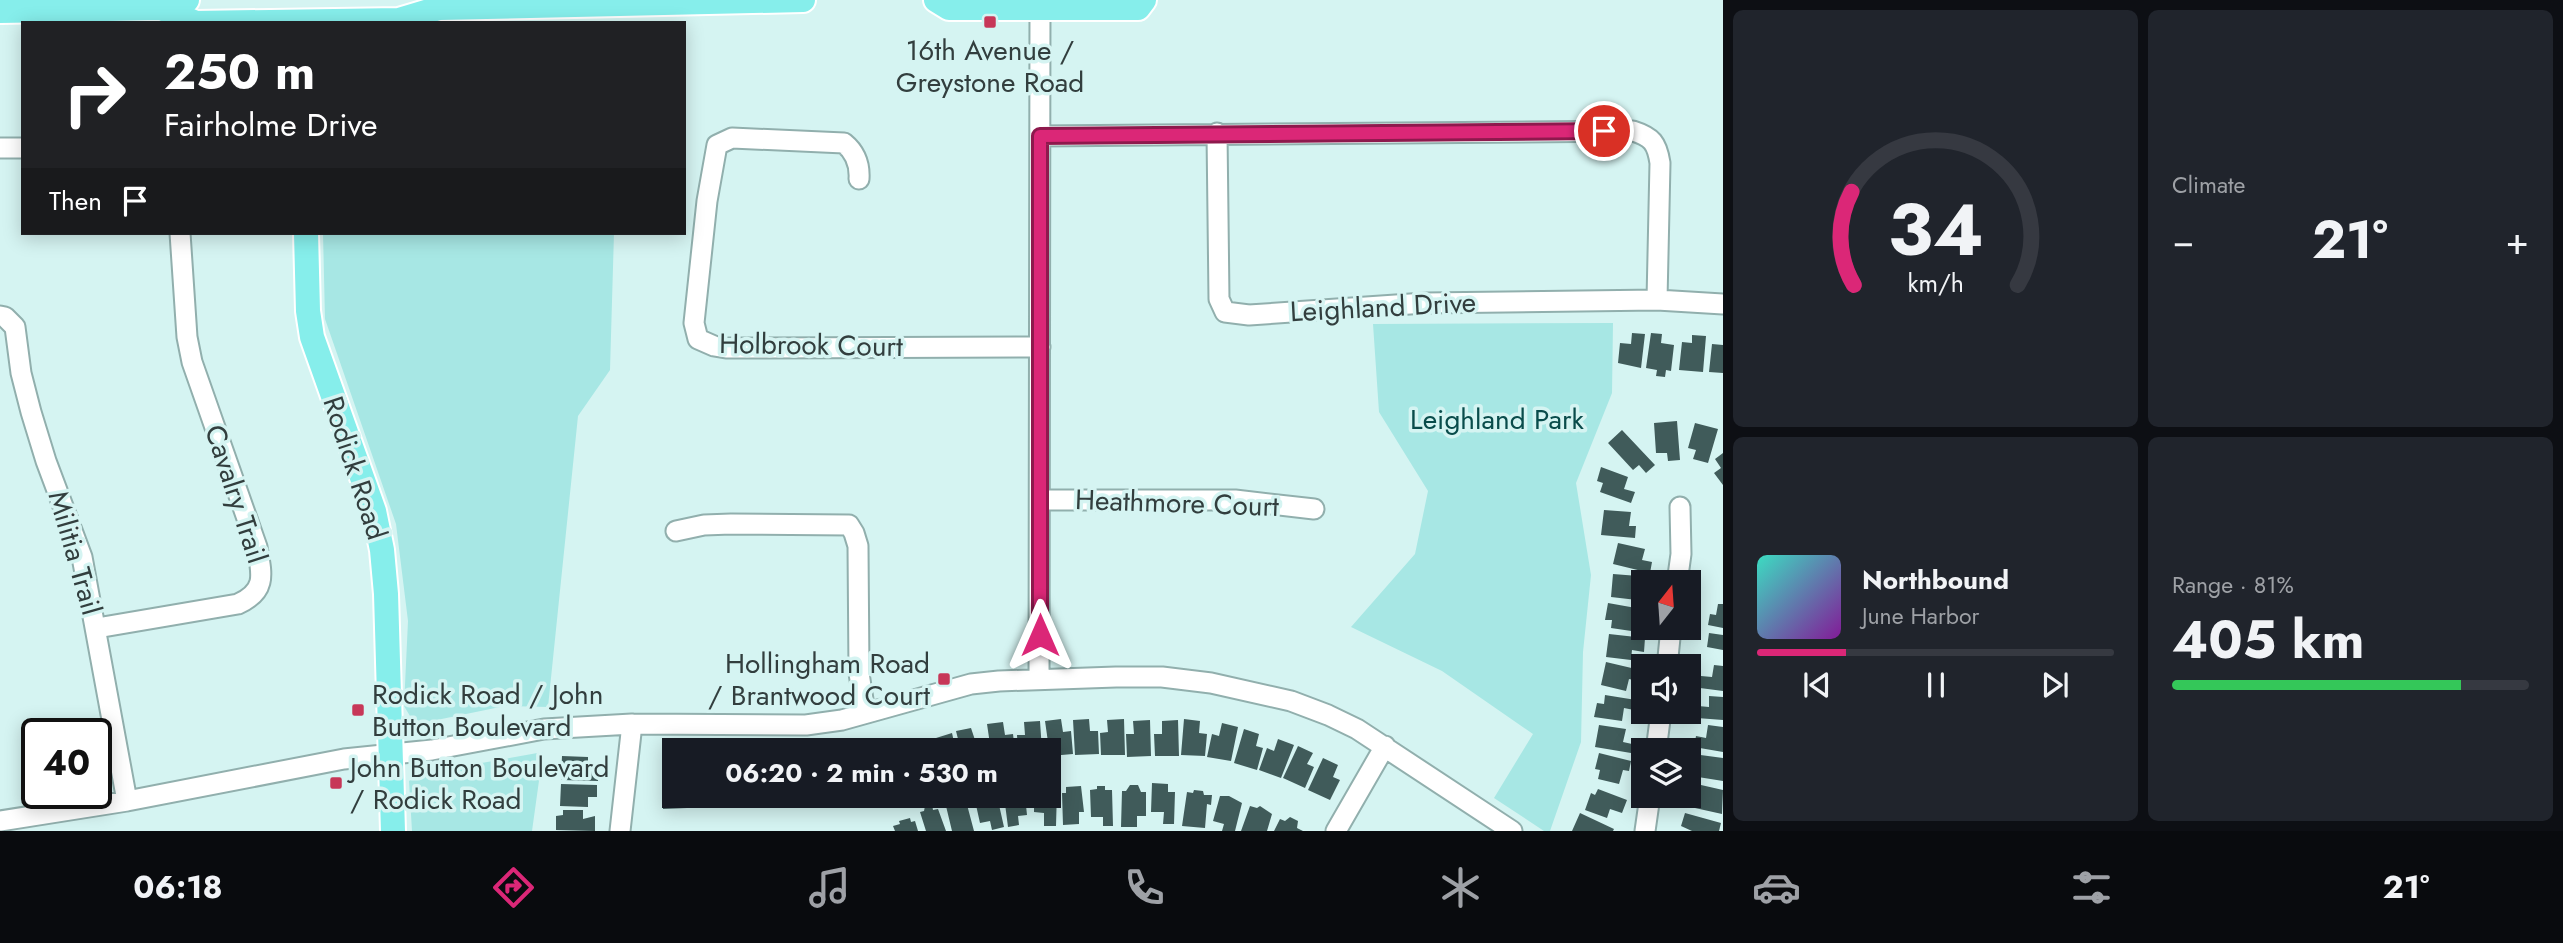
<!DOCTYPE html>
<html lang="en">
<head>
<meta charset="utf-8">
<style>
	body { margin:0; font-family:Jost,sans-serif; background:#20242c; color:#f1f3f6; height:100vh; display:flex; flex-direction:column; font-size:26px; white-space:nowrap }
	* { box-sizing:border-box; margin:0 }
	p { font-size:23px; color:#9ea1a6 }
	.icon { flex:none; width:38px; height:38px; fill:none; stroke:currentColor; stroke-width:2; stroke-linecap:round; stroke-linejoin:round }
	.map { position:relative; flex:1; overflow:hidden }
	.panel { display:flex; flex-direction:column; gap:10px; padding:10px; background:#0d0f14; width:840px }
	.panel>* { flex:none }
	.top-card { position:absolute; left:21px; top:21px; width:665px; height:214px; border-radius:0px; box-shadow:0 4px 18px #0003; background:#202124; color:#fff; overflow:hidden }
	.needle { width:46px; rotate:17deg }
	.fabs { position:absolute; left:1631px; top:570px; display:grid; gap:14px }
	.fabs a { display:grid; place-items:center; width:70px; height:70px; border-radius:0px; background:#171b24; box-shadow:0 4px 18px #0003; font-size:35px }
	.speed { position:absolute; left:21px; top:718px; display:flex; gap:14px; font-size:35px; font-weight:700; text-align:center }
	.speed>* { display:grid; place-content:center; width:91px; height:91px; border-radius:50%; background:#171b24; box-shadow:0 4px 18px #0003; line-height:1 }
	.speed .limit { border:4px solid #111; border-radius:10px; background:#fff; color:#111 }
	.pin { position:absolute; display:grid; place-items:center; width:60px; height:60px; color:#fff; margin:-30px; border:4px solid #fff; border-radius:50%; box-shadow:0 2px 7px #0007 }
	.me { position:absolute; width:77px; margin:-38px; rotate:0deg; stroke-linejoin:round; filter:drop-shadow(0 0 5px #0008) }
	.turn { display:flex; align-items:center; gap:24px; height:147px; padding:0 28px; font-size:32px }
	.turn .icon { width:91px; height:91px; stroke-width:2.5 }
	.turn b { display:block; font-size:49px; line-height:60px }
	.then { display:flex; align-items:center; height:66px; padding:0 28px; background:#0003; gap:14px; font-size:26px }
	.big { font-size:52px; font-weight:700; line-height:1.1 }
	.panel .tile { flex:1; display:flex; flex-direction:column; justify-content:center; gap:10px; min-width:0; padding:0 24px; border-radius:10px; background:#20242c }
	.panel .dial { align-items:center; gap:0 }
	.dial svg { height:182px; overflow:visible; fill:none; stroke:#363941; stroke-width:7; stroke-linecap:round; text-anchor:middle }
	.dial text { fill:#f1f3f6; stroke:none }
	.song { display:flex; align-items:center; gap:21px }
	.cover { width:84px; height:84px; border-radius:10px; background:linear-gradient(135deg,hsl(170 70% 55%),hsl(290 70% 35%)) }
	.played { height:7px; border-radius:4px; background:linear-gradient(90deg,#db2777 25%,#363941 25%) }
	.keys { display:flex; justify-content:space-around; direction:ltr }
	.heat { display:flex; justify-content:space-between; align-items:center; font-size:38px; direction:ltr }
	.charge { height:10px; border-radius:5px; background:linear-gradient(90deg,#34c759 81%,#363941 0) }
	.panel .tiles { flex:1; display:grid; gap:10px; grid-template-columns:repeat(2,1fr) }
	.trip { position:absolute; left:662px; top:738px; width:399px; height:70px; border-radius:0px; background:#171b24; box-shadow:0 4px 18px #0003; font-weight:700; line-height:70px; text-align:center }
	.dock { display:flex; height:112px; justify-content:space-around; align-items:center; background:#090b0e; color:#9ea1a6 }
	.dock .icon { width:49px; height:49px }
	.dock .on { color:#db2777 }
	.dock b { font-size:32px; color:#f1f3f6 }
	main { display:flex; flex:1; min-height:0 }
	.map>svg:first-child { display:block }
	.green { fill:#a7e7e4 }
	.building { fill:#405b5a }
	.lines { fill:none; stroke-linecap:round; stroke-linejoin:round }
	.minor-casing { stroke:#91afad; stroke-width:23 }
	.major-casing { stroke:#fff; stroke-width:28 }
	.minor { stroke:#fff; stroke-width:19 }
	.major { stroke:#86eeeb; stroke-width:24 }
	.route-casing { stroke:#8e194d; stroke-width:18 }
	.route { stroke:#db2777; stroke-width:12 }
	.poi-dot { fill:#c73758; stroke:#d5f4f2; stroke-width:2.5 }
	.labels { text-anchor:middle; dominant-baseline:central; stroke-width:7; stroke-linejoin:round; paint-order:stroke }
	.poi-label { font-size:28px; fill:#323e3e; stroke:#d5f4f2; text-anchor:start }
	.street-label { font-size:28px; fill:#323e3e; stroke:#d5f4f2 }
	.park-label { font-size:28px; fill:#094c4b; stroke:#d5f4f2 }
</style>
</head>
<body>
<main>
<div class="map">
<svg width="1723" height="831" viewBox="0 0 1723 831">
	<rect width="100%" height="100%" fill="#d5f4f2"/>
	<path class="green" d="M323,233H614L610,370L578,416L548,707L505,706L427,722L413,721L404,706L408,621L396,524L325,319Z
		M1613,323L1612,393L1576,483L1591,575L1583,652L1581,742L1550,831H1544L1494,798L1533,734L1442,671L1351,627L1415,554L1428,491L1379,412L1373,324Z
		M543,752L532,831H412L409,781L420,774Z"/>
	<path class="building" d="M1632,333L1645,334L1641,368L1618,363L1620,343L1631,344Z
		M1651,333L1662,334L1661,343L1674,345L1671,371L1666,370L1665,377L1656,376L1657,370L1646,368Z
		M1692,335L1706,336L1703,372L1679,370L1682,342L1692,343Z
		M1712,344L1723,345V373L1709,372Z
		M1677,421L1680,460L1668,461L1667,453H1656L1654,423Z
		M1695,423L1718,429L1708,463L1693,459L1696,450L1688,448Z
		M1622,430L1655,465L1646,473L1639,465L1633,470L1608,443Z
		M1723,453V485L1714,473L1721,468L1715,459Z
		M1601,467L1628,477L1624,489L1635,492L1631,503L1600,492L1603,483L1597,481Z
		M1604,510L1631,512L1629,526H1636L1635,538L1601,535Z
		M1618,543L1645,549L1642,560L1652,562L1650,573L1613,564Z
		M1613,574L1651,577L1650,583H1643V590H1638L1637,600L1611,597Z
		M1608,603L1636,608L1634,619L1643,620L1645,633L1611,628L1612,620H1605Z
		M1718,604H1723V628L1708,625L1710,614L1716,615Z
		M1709,633L1723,635V650L1707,647Z
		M1609,634L1645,638L1644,652L1632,650L1631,660L1606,657Z
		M1606,662L1640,670L1638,681L1629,679L1626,691L1601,685Z
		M1714,665L1723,666V691L1700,688L1701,676L1712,677Z
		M1605,695L1636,700L1634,710L1624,708L1622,721L1594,717L1597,703L1604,704Z
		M1709,696L1723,697V720L1697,718L1698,706L1709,707Z
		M1061,719L1063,732L1071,731L1073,754L1050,756L1045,721Z
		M1089,719L1090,731H1098L1099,754L1075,755L1073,720Z
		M1124,719L1125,755H1101L1100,733L1108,732L1107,720Z
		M1184,719L1200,721L1199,733L1207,734L1205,756L1181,755Z
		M1150,720L1151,756L1127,757L1126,734H1134L1133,721Z
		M1178,720L1179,756H1155L1154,734H1162V721Z
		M1040,721L1042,751H1018L1017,735H1025L1024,722Z
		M1003,722L1005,735L1013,734L1015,751H991L987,724Z
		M1222,723L1238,727L1231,761L1207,757L1212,734L1219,736Z
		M1599,725L1626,729L1623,742L1632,744L1631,753L1595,747Z
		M1708,725L1723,727V752L1694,747L1696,736L1706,738Z
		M971,728L975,740L982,738L985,751H961L956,731Z
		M1244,729L1259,734L1256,746L1263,748L1257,770L1234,763Z
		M952,733L956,751H939L936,738Z
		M1278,739L1294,745L1281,778L1259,770L1267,748L1274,751Z
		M1298,746L1313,753L1307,764L1314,767L1305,788L1283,778Z
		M1599,753L1631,761L1629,771L1623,770L1619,784L1598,779L1600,770L1595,769Z
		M1693,754L1723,758V781L1698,777L1700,766L1692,765Z
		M562,756L588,757V767H599L598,781L561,780Z
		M1323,758L1338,765L1333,777L1340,780L1330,800L1308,790Z
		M670,773H674V796H687V808L663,809V786H671Z
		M1152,783L1168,784V792H1175L1174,824H1163L1164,812H1151Z
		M561,784L597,785V797H588V807L560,806Z
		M1130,785H1138L1141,792H1146V816H1137V827H1121L1122,791H1126Z
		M1701,785L1723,790L1722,814L1686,806L1689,794L1699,796Z
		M1081,786L1084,812H1079V824L1063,825L1062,793H1066V787Z
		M1097,786H1105V790H1112L1113,826H1103V817H1091L1090,790L1097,789Z
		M1598,789L1627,800L1622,813L1610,809L1607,818L1585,810L1591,793L1595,795Z
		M1048,790H1057L1056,826H1044V813L1034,812V796H1048Z
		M1194,790L1203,791L1204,795H1212L1211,805L1207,804L1205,828L1182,826L1187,792L1193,793Z
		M690,796H714V808H690Z
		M717,796H741V806L717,807Z
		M745,796H769V805L745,806Z
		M772,796H796L797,805L773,806Z
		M800,796H824L825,802L801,805Z
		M828,796H852L853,800L829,805Z
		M974,796H997L1004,827L992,830L990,821L980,823Z
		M1004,796H1025L1027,815L1018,816L1019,825L1008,827Z
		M1220,796H1229L1242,803L1235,831H1222L1224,824L1213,821Z
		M966,801L974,831H952L946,806Z
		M932,804L933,810L938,809L946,831H926L920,812L924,811L925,806Z
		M1250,806L1257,808L1260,806L1272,814L1267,831H1241Z
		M563,810H583V819L595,816V831L556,830V816L563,815Z
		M1580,813L1614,829L1613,831H1572Z
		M1685,813L1721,823L1719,831H1692L1681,826Z
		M1290,817L1298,821L1297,828L1303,831H1274L1280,819L1285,821Z
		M910,818L911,822L915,821L918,831H895L893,826L900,824L899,821Z"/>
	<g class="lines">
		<defs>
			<path id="minor" d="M1217,133L1219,299L1225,312L1249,315L1425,303L1657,300L1723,304
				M1040,136L1633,131C1652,137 1657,143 1660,163L1657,300
				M0,148H23
				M859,179C860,164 855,152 844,143L732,138L717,145L707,201L694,323L698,339L714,346L726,348L1040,347
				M0,316L5,317L15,327L21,373L31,412L46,461L82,557L127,801
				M1040,500H1235L1314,509
				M676,531L704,525L731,524L849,525L854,533L858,546L859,673L865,713
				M1677,583L1681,554L1680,507
				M97,628L238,604C267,591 262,574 257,547L192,362L187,337L180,233
				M1667,667L1671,628
				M1039,679L1040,0
				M1656,751L1661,712
				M0,821L127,801L344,759L432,750L544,729L632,724L806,725L842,720L971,684L999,681L1116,677H1162L1211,683L1291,701L1328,715L1357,729L1512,831
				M620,831L632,724
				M1336,831L1385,746
				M1645,831L1650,796"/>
			<path id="major" d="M936,0L949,8H1138L1144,0
				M161,8L196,23L399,20L439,8L803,0
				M0,11L161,8L187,0
				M306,233L308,311L312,337L374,511L382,550L386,594L393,831"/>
		</defs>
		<use href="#minor" class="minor-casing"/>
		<use href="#major" class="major-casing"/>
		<use href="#minor" class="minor"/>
		<use href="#major" class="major"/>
	</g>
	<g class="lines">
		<defs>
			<path id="route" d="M1040,635V136L1604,131"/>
		</defs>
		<use href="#route" class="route-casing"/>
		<use href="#route" class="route"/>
	</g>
	<g class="poi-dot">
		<rect x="983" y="15" width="14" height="14" rx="3.5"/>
		<rect x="937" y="672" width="14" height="14" rx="3.5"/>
		<rect x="351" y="703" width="14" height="14" rx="3.5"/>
		<rect x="329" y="776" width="14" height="14" rx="3.5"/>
	</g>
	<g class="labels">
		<g class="poi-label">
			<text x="990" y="50" text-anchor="middle">16th Avenue /<tspan x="990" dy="32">Greystone Road</tspan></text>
			<text x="930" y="663" text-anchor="end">Hollingham Road<tspan x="930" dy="32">/ Brantwood Court</tspan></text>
			<text x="372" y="694">Rodick Road / John<tspan x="372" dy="32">Button Boulevard</tspan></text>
			<text x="350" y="767">John Button Boulevard<tspan x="350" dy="32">/ Rodick Road</tspan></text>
		</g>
		<g class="street-label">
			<text transform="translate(1383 307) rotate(-3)">Leighland Drive</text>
			<text transform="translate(811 345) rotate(1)">Holbrook Court</text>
			<text transform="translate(355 468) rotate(72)">Rodick Road</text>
			<text transform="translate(236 494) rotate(72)">Cavalry Trail</text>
			<text transform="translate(1177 503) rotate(2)">Heathmore Court</text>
			<text transform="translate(75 553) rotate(74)">Militia Trail</text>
		</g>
		<g class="park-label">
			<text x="1497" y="419">Leighland Park</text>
		</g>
	</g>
</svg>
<div class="fabs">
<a><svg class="needle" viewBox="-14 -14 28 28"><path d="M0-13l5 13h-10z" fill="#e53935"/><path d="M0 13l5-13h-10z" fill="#9ea1a6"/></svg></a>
<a><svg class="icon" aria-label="sound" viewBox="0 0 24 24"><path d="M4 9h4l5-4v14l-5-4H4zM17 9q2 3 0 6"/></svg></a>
<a><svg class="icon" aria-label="layers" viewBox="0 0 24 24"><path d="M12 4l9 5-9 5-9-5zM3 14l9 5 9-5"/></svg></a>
</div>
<div class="speed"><div class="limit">40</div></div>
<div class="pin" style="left:1604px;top:131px;background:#d93025"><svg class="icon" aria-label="arrive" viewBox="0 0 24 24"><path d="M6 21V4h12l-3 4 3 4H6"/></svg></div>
<svg class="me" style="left:1040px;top:635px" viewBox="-20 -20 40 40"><path d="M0-17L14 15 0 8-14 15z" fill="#db2777" stroke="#fff" stroke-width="4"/></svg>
<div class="trip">06:20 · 2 min · 530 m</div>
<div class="top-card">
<div class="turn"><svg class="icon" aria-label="right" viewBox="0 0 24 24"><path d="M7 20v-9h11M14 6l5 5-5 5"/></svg><div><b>250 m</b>Fairholme Drive</div></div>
<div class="then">Then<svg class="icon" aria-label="arrive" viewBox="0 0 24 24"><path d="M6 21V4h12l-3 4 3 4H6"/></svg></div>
</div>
</div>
<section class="panel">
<div class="tiles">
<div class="tile dial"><svg viewBox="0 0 100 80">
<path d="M14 69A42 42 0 1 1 86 69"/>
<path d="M14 69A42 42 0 0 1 13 28" stroke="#db2777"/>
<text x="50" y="56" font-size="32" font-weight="700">34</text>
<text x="50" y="72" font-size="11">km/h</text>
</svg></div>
<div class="tile"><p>Climate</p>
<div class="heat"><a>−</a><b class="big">21°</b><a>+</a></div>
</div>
<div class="tile">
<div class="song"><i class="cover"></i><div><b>Northbound</b><p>June Harbor</p></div></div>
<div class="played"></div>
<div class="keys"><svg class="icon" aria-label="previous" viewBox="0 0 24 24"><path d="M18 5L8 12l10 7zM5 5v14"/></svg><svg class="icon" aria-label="pause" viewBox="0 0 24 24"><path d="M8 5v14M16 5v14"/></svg><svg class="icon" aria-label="next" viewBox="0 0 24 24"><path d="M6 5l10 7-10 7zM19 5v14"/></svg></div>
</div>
<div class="tile"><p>Range · 81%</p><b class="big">405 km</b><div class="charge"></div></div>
</div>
</section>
</main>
<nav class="dock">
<b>06:18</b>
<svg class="icon on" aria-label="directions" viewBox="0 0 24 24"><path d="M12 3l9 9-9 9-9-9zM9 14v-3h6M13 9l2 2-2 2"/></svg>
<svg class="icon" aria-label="music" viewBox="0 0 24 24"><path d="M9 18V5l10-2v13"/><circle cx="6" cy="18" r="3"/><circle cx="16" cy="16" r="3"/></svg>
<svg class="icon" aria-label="phone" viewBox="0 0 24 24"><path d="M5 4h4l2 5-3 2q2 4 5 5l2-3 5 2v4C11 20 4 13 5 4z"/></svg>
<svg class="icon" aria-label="climate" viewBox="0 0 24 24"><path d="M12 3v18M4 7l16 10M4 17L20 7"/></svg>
<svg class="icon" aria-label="car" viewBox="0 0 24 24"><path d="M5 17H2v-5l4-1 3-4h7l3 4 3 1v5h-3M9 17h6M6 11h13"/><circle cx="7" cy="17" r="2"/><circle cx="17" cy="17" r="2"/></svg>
<svg class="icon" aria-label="filters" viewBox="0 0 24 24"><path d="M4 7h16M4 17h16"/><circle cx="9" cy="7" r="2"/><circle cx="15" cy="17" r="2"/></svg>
<b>21°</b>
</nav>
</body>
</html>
